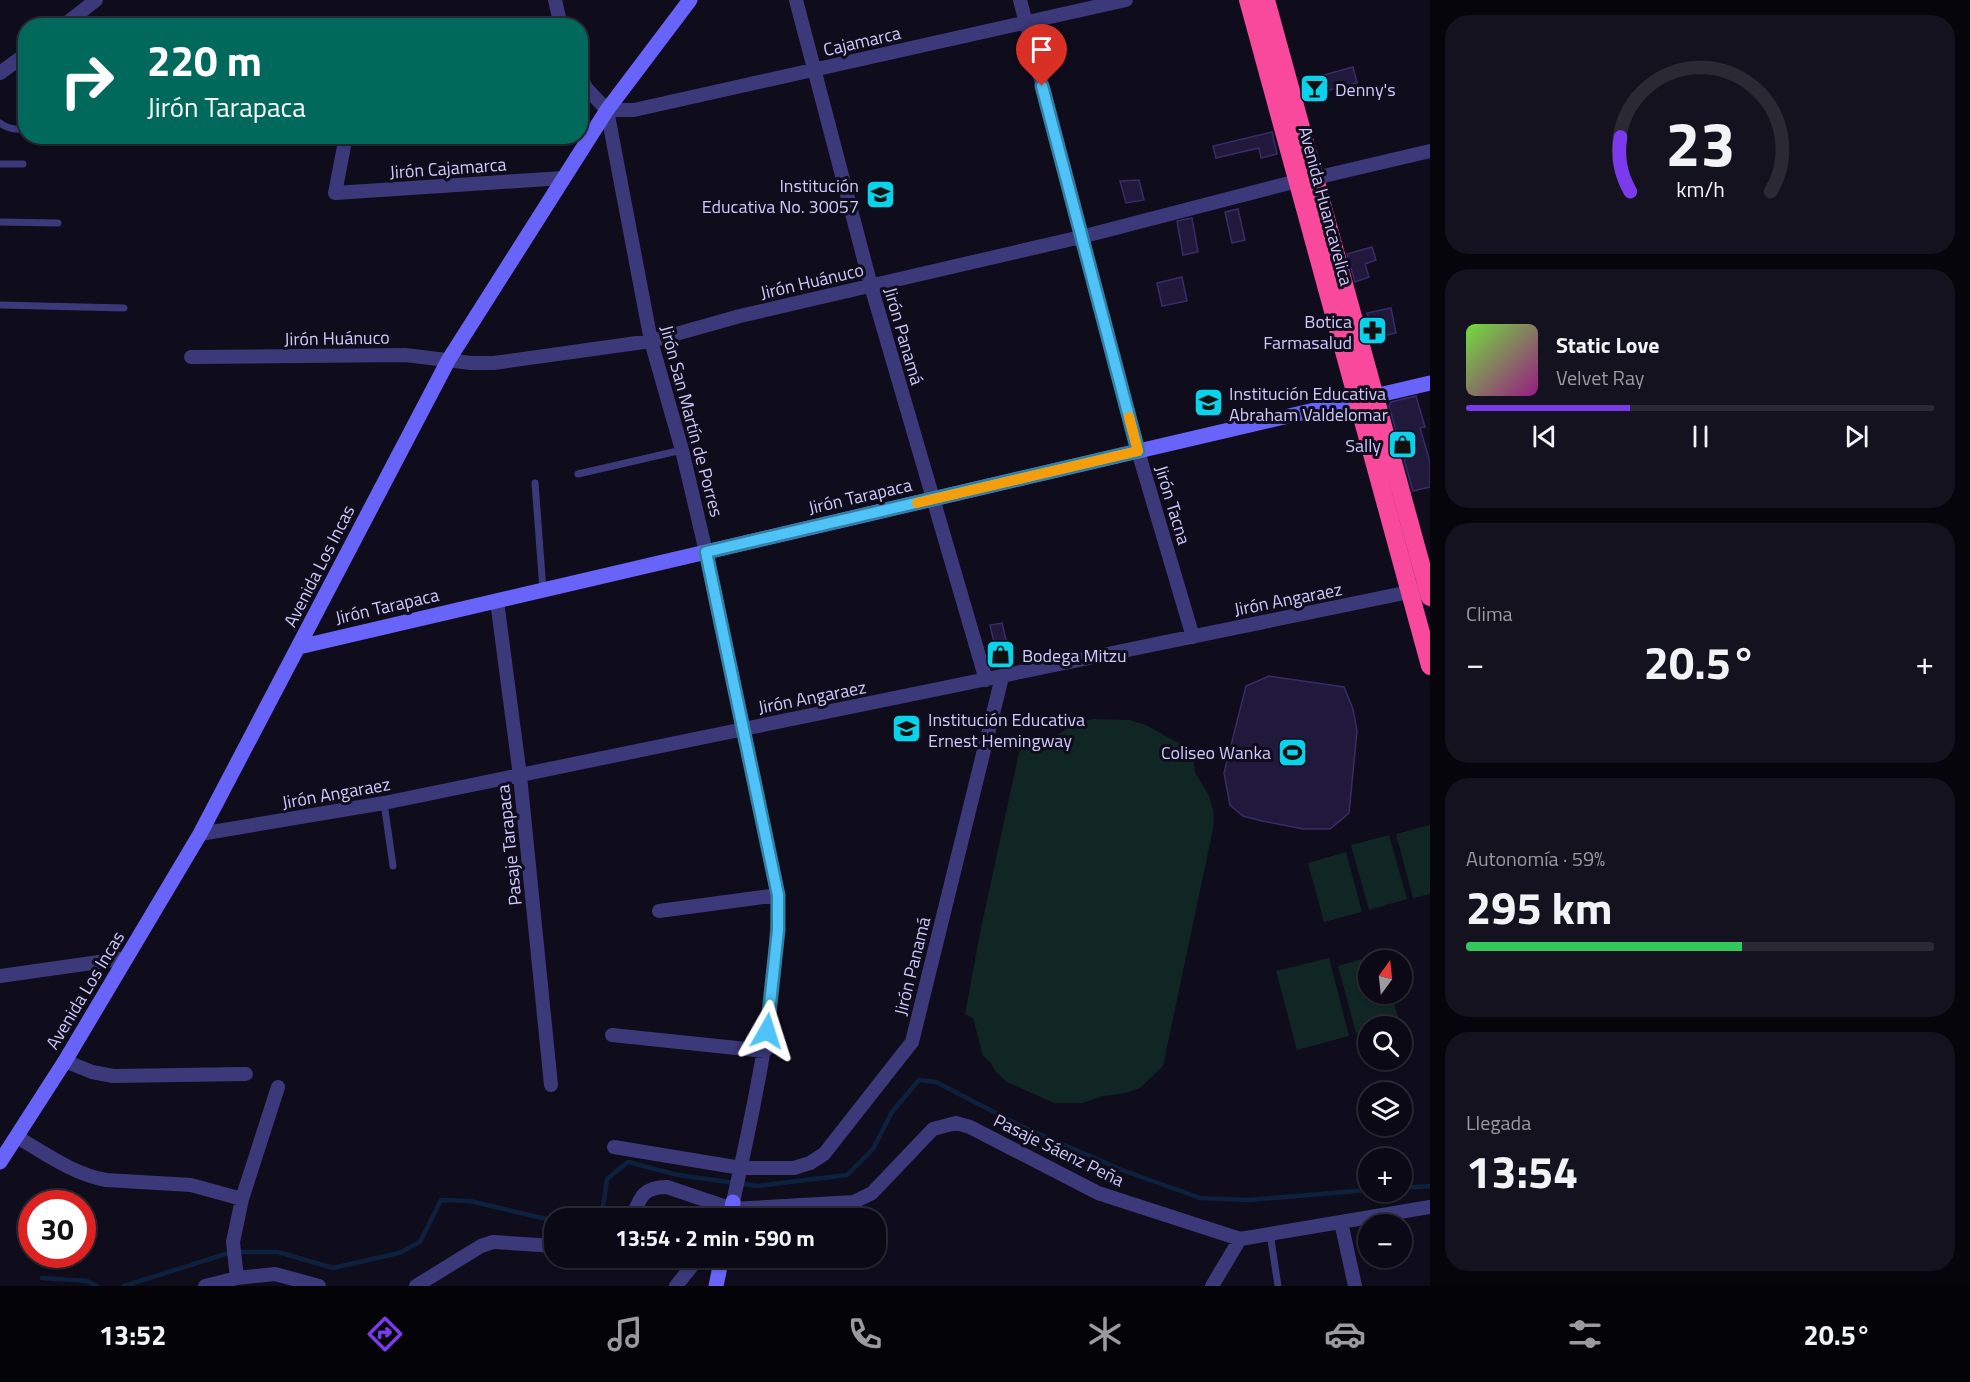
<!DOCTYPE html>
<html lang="es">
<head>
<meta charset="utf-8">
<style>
	body { margin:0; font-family:"Titillium Web",sans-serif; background:#14121e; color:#f1f3f6; height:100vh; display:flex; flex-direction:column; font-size:22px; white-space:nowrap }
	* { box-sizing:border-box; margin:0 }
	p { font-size:20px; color:#9a9aa0 }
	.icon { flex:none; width:33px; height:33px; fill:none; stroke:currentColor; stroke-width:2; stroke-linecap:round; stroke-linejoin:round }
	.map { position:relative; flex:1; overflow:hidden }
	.sheet { display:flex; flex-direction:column; gap:15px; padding:15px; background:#06050c; width:540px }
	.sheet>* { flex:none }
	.guide { position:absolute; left:18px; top:18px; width:570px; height:126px; border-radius:24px; box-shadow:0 2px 4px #0004,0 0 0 2px #2b2a34; background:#00695c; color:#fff; overflow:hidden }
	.needle { width:39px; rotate:15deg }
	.controls { position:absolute; left:1358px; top:950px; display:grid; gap:12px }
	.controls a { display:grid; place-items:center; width:54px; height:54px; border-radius:50%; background:#0b0915; box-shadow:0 2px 4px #0004,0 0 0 2px #2b2a34; font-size:30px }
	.speed { position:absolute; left:18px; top:1190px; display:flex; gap:12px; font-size:30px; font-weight:700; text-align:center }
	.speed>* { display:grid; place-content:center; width:78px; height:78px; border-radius:50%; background:#0b0915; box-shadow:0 2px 4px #0004,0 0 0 2px #2b2a34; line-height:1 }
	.speed .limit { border:9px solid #d22; background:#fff; color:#111 }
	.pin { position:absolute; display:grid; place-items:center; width:51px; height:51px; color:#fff; margin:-62px -26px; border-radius:50% 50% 50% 0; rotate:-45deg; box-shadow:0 0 6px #0007 }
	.pin .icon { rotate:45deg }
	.me { position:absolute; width:66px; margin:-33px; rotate:6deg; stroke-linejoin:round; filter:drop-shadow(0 0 4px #0008) }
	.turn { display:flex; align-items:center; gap:21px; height:126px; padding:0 30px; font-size:27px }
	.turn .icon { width:78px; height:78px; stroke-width:2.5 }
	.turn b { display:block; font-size:42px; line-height:51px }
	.big { font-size:45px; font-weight:700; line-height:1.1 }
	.sheet .widget { flex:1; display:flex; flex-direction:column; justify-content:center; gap:9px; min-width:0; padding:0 21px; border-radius:24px; background:#14121e }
	.sheet .dial { align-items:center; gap:0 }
	.dial svg { height:156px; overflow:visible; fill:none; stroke:#2b2a34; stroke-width:7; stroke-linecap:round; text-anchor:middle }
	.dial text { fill:#f1f3f6; stroke:none }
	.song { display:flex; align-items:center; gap:18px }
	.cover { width:72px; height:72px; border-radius:9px; background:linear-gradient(135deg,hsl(100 70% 55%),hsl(310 70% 35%)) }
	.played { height:6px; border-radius:3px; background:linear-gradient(90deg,#7c3aed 35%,#2b2a34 35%) }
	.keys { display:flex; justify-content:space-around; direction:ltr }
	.heat { display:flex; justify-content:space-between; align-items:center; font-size:33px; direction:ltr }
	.charge { height:9px; border-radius:4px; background:linear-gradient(90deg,#34c759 59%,#2b2a34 0) }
	.trip { position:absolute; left:544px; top:1208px; width:342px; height:60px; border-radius:24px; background:#0b0915; box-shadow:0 2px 4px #0004,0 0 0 2px #2b2a34; font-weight:700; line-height:60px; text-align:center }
	.tab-bar { display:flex; height:96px; justify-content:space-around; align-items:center; background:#040408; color:#9a9aa0 }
	.tab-bar .icon { width:42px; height:42px }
	.tab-bar .active { color:#7c3aed }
	.tab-bar b { font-size:27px; color:#f1f3f6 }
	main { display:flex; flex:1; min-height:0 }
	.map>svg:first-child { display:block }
	.green { fill:#0f2625 }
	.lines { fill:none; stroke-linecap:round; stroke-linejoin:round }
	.stream { stroke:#0d213f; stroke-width:4.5 }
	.building { fill:#20193c; stroke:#382c68; stroke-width:1.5 }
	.lane { stroke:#3b397a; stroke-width:7 }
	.street { stroke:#3b397a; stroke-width:14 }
	.secondary { stroke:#6864f9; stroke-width:15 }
	.highway { stroke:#f8499d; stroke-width:18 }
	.route-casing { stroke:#337fa1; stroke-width:15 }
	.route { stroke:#4fc3f7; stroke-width:10 }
	.slow { stroke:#f59e0b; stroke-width:10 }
	.labels { text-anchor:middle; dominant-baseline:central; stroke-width:6; stroke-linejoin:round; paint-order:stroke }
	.street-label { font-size:18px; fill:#cfc9fd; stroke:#0f0c1c }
	.poi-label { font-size:18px; fill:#cfc9fd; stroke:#0f0c1c; text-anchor:start }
</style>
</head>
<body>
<main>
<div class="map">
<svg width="1430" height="1286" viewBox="0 0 1430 1286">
	<rect width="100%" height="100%" fill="#0f0c1c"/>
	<path class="green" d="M1094,719L1129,720L1146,725L1189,749L1194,762L1195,772L1209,796L1214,813L1213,829L1163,1066L1140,1088L1126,1093L1103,1096L1082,1103H1054L1007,1082L995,1071L991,1063L983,1056L973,1018L965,1014L980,933L1021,743L1018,733L1047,742L1075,723Z
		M1430,825V894L1413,898L1396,834Z
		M1389,835L1407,899L1369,910L1351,845Z
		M1346,852L1362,912L1324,922L1308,863Z
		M1380,954L1382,960H1368V993H1391L1399,1021L1381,1026H1368V1030L1356,1033L1338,966Z
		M1329,958L1349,1036L1297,1050L1276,971Z"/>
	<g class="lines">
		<path class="stream" d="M1401,1188L1430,1186
			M586,1218L603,1207L607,1179L628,1162L678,1175L757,1186L847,1175L873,1149L892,1112L919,1080L936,1082L1021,1126L1122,1170L1200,1198L1248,1200L1368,1190
			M239,1252H278L333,1268L399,1253L420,1242L441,1200L470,1201L555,1221
			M42,1278L87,1281L97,1286
			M124,1286L229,1253"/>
	</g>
	<path class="building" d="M1353,67L1357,83L1313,94L1309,79Z
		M1272,132L1277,154L1261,158L1259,148L1216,158L1213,146Z
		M1139,180L1144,200L1126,203L1120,181Z
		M1238,209L1245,240L1232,243L1225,212Z
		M1192,218L1198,252L1183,255L1177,221Z
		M1372,247L1376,260L1365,264L1369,277L1355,282L1347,254Z
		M1182,277L1187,301L1162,306L1157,283Z
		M1391,308L1396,333L1373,338L1367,313Z
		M1416,396L1425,427L1420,428L1430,462V487L1413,491L1389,406L1391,402Z
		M1002,623L1010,657L1002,658L997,656L990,625Z
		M1269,676L1344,687L1353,709L1357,731L1349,813L1330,829H1303L1262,821L1243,816L1230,805L1224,773L1246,686Z"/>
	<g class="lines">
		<path class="lane" d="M410,22H468L472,26
			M0,123C8,129 16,130 26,129
			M0,164H23
			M0,222L58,223
			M0,305L124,308
			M578,474L682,450
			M535,483L543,590
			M384,803L393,866
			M1270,1233L1278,1286"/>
		<path class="street" d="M555,0L561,26
			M796,0L871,286L986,680
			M1020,0L1138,451L1193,637
			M63,26L96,0
			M0,73L26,54
			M580,77L587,89L607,110L651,341L682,450L706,552L778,895C777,1001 756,1099 733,1202
			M607,110H634L1126,0
			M346,136L335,193L563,178
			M191,357L405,355L471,363H494L651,341L740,316L1081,237L1297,181L1315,178L1430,151
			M497,601L520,776L551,1085
			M200,834L384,803L1419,590
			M659,911L778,895
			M0,976L127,958
			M612,1035L765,1051
			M65,1061L92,1072L113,1076L246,1074
			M17,1137C46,1154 73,1174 106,1180L191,1185L242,1199
			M614,1147L741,1168H794L810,1163L824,1154L912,1042L1002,677
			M632,1218C640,1198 642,1187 667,1187L732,1209L854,1202L872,1193L933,1129L956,1123L970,1127L1098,1193L1240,1239L1430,1207
			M1341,1222L1355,1286
			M237,1278L233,1242L242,1199L278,1087
			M205,1286L237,1278L275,1274L319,1286
			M416,1286L481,1246L493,1242L555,1246
			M676,1286L695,1262L703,1257
			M1212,1286L1240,1239"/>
		<path class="secondary" d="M299,647L1430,383
			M0,1162L65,1061L200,834L449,359L607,110L690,0
			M730,1218L733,1202
			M716,1286L722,1257"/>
		<path class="highway" d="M1248,0L1430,666
			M1266,0L1430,597"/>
	</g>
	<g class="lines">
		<defs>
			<path id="route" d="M767,1031L778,930V895L706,552L1138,451L1042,86"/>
		</defs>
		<use href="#route" class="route-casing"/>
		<use href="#route" class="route"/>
		<path class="slow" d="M917,503L1138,451L1129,417"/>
	</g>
	<defs>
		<symbol id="bar-square" viewBox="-11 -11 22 22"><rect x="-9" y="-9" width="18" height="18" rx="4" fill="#09d3ea" stroke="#0f0c1c"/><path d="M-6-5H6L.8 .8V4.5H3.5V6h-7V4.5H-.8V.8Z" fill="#111"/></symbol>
		<symbol id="school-square" viewBox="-11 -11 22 22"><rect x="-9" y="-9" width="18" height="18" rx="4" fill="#09d3ea" stroke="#0f0c1c"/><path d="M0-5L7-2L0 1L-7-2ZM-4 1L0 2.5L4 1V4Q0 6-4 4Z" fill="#111"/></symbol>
		<symbol id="pharmacy-square" viewBox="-11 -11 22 22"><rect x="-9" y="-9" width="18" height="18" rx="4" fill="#09d3ea" stroke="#0f0c1c"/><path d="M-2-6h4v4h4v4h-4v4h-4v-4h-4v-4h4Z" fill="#111"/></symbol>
		<symbol id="shop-square" viewBox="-11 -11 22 22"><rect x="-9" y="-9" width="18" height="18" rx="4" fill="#09d3ea" stroke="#0f0c1c"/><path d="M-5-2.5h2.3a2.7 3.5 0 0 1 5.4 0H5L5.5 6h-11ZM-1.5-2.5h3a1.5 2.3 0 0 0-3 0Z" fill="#111"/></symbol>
		<symbol id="stadium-square" viewBox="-11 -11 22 22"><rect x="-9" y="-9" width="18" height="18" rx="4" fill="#09d3ea" stroke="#0f0c1c"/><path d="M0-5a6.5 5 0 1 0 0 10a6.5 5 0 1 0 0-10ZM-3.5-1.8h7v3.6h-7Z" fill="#111"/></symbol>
	</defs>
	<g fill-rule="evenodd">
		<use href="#bar-square" x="1298" y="72" width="33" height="33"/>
		<use href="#school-square" x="864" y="178" width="33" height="33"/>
		<use href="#pharmacy-square" x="1356" y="314" width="33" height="33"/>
		<use href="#school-square" x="1192" y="386" width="33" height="33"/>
		<use href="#shop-square" x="1386" y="428" width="33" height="33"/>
		<use href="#shop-square" x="984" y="638" width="33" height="33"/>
		<use href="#school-square" x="890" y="712" width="33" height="33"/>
		<use href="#stadium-square" x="1276" y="736" width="33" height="33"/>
	</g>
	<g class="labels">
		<g class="street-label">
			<text transform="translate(862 41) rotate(-13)">Cajamarca</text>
			<text transform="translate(448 168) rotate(-4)">Jirón Cajamarca</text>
			<text transform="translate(1326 206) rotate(75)">Avenida Huancavelica</text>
			<text transform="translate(812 281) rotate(-13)">Jirón Huánuco</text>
			<text transform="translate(904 336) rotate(74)">Jirón Panamá</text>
			<text transform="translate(337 338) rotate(-1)">Jirón Huánuco</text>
			<text transform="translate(692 421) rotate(75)">Jirón San Martín de Porres</text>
			<text transform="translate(860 496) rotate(-13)">Jirón Tarapaca</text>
			<text transform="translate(1173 505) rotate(73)">Jirón Tacna</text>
			<text transform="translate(319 566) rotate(-63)">Avenida Los Incas</text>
			<text transform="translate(1288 599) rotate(-11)">Jirón Angaraez</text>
			<text transform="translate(387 606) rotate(-13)">Jirón Tarapaca</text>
			<text transform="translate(812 697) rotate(-11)">Jirón Angaraez</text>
			<text transform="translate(336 793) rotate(-10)">Jirón Angaraez</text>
			<text transform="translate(509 845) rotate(-96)">Pasaje Tarapaca</text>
			<text transform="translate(912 966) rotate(-76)">Jirón Panamá</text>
			<text transform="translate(85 990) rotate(-59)">Avenida Los Incas</text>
			<text transform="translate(1059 1150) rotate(26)">Pasaje Sáenz Peña</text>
		</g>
		<g class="poi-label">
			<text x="1335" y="89">Denny's</text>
			<text x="859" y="185" text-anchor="end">Institución<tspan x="859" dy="21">Educativa No. 30057</tspan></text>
			<text x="1352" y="321" text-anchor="end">Botica<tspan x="1352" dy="21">Farmasalud</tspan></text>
			<text x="1229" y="393">Institución Educativa<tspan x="1229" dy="21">Abraham Valdelomar</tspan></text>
			<text x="1381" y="445" text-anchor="end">Sally</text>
			<text x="1022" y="655">Bodega Mitzu</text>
			<text x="928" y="719">Institución Educativa<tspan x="928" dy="21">Ernest Hemingway</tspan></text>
			<text x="1271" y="752" text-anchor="end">Coliseo Wanka</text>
		</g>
	</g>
</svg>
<div class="controls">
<a><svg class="needle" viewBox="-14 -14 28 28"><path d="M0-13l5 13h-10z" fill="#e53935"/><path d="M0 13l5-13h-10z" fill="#9a9aa0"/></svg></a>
<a><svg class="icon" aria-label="search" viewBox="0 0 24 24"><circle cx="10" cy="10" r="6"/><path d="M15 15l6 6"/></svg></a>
<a><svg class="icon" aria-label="layers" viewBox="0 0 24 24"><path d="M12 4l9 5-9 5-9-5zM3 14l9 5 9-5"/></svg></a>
<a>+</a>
<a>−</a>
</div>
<div class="speed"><div class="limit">30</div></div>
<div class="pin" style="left:1042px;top:86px;background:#d93025"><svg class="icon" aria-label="arrive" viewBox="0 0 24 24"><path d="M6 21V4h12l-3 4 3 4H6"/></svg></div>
<svg class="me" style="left:767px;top:1031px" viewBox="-20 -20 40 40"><path d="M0-17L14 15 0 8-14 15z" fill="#4fc3f7" stroke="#fff" stroke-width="4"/></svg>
<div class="trip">13:54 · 2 min · 590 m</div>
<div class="guide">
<div class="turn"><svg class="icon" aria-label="right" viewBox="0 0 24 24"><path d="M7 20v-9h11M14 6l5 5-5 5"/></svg><div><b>220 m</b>Jirón Tarapaca</div></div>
</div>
</div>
<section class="sheet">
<div class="widget dial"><svg viewBox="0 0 100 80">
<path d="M14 69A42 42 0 1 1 86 69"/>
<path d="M14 69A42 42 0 0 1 9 41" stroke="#7c3aed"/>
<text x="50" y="56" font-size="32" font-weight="700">23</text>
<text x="50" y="72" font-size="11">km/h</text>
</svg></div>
<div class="widget">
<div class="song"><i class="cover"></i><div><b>Static Love</b><p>Velvet Ray</p></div></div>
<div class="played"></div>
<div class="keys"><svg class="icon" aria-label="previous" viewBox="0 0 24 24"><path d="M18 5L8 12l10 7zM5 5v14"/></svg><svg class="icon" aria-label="pause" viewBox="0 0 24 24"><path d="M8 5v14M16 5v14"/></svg><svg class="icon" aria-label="next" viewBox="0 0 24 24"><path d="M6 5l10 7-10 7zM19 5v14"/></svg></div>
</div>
<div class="widget"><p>Clima</p>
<div class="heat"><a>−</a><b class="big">20.5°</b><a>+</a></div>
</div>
<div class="widget"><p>Autonomía · 59%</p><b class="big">295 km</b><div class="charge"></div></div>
<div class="widget"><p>Llegada</p><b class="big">13:54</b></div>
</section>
</main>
<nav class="tab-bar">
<b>13:52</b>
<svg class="icon active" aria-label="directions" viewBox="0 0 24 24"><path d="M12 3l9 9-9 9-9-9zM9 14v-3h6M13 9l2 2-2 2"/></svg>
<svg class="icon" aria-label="music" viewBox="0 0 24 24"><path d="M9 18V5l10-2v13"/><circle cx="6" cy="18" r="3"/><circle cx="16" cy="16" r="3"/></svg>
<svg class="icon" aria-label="phone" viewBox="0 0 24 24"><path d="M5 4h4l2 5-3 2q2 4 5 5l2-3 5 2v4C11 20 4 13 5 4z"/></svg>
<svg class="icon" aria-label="climate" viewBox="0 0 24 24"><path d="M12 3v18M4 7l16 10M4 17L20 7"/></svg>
<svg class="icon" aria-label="car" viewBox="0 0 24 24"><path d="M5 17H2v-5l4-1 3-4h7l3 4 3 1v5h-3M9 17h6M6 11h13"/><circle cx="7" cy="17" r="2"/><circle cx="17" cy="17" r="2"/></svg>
<svg class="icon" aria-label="filters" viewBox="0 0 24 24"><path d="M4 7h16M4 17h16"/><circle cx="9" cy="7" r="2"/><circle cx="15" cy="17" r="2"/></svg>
<b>20.5°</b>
</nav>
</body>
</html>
